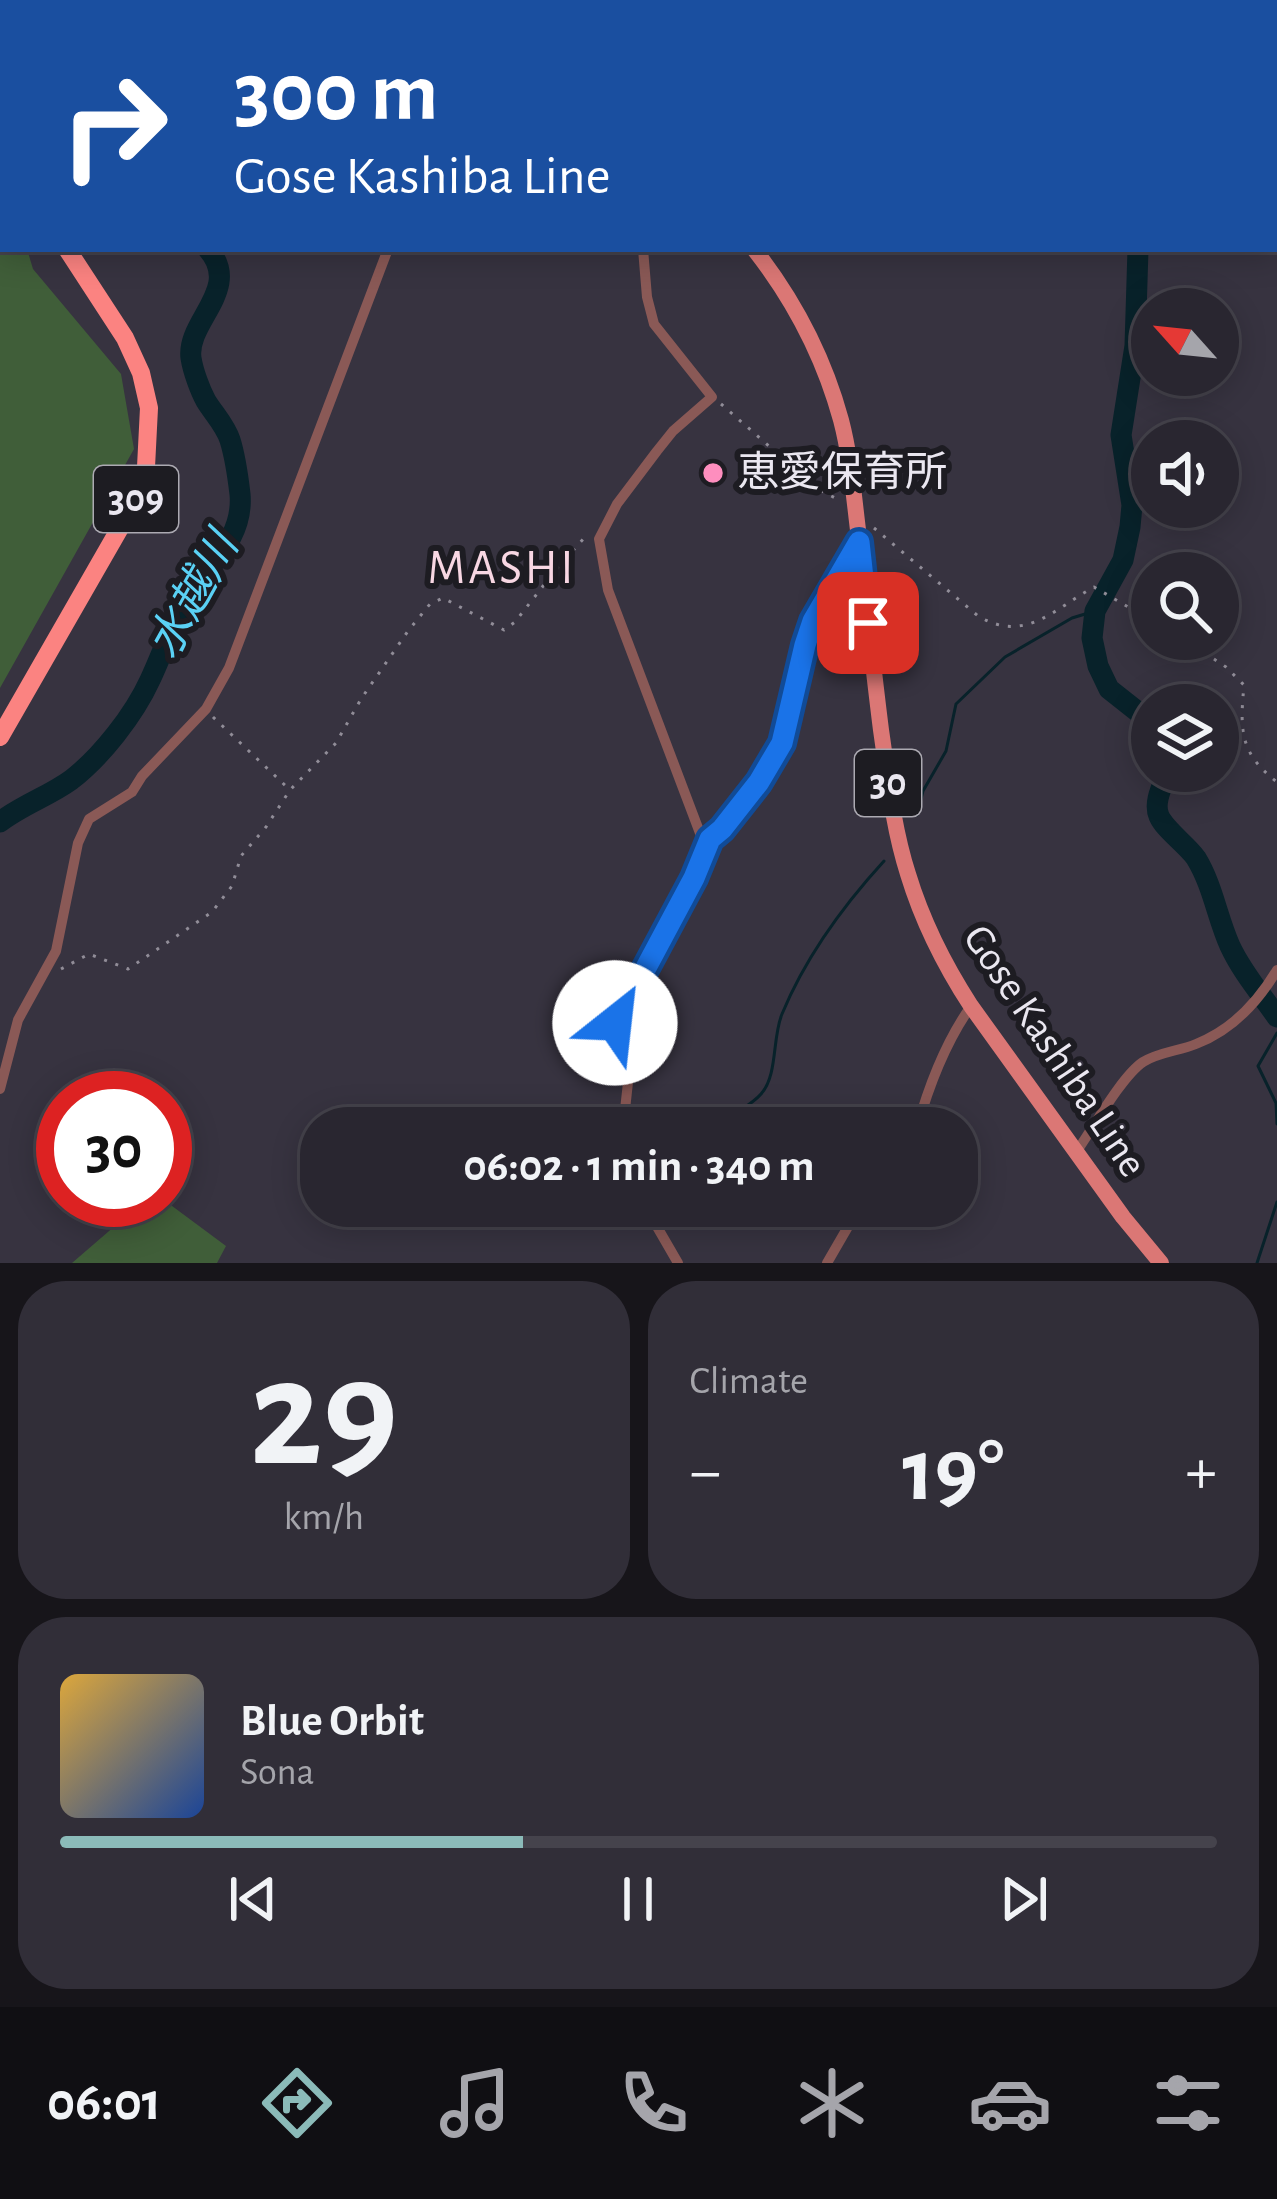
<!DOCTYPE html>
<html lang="en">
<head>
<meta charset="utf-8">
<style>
	body { margin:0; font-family:"Alegreya Sans","Noto Sans JP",sans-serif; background:#312e38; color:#f1f3f6; height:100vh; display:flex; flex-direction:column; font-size:45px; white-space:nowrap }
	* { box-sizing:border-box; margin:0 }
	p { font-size:39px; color:#a5a5ab }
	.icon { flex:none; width:66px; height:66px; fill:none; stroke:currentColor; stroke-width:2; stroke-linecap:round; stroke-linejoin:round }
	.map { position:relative; height:1263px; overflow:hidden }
	.drawer { display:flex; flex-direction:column; gap:18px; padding:18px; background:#17151a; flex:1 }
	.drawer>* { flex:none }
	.guide { position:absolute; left:0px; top:0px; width:1278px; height:252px; box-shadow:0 6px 30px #0003,0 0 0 3px #45434c; background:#1a4fa0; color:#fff; overflow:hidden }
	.needle { width:78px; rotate:297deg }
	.fabs { position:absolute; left:1131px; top:288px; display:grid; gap:24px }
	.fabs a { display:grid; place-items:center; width:108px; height:108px; border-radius:50%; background:#292630; box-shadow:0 6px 30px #0003,0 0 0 3px #45434c; font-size:60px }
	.speed { position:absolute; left:36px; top:1071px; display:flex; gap:24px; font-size:60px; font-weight:700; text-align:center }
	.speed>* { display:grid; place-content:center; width:156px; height:156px; border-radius:50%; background:#292630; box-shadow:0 6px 30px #0003,0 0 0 3px #45434c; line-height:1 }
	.speed .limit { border:18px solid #d22; background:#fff; color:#111 }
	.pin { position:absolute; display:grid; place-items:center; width:102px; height:102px; color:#fff; margin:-51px; border-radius:24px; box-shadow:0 6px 18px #0006 }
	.me { position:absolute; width:132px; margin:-66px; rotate:29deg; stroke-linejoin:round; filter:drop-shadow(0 0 9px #0008) }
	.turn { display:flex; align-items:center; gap:42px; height:252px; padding:0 36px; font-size:54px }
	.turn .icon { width:156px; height:156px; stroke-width:2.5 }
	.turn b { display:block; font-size:84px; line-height:102px }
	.big { font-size:90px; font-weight:700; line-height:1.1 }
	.drawer .card { flex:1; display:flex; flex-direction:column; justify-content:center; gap:18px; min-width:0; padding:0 42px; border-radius:48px; background:#312e38 }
	.drawer .dial { align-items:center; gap:0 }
	.dial b { font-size:156px; line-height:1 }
	.song { display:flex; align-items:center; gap:36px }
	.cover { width:144px; height:144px; border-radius:18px; background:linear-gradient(135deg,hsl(40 70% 55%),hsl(220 70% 35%)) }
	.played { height:12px; border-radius:6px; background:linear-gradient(90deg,#8bbbb9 40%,#45434c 40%) }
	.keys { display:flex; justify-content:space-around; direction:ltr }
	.heat { display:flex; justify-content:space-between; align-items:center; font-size:66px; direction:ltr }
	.drawer .tiles { flex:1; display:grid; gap:18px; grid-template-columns:1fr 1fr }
	.card:last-child { grid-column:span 2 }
	.trip { position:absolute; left:300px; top:1107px; width:678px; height:120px; border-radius:48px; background:#292630; box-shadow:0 6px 30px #0003,0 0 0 3px #45434c; font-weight:700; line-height:120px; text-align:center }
	.tab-bar { display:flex; height:192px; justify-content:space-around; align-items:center; background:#100f13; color:#a5a5ab }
	.tab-bar .icon { width:84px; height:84px }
	.tab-bar .selected { color:#8bbbb9 }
	.tab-bar b { font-size:54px; color:#f1f3f6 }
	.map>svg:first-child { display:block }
	.green { fill:#405e39 }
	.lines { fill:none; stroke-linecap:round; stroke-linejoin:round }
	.stream { stroke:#08222a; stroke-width:3 }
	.river { stroke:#08222a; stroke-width:21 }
	.path { stroke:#918d98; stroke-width:3; stroke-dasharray:3 9; stroke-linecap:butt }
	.street { stroke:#8a5956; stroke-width:10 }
	.primary { stroke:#db7775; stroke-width:16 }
	.highway { stroke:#fb8381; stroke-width:18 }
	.route-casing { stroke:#114b97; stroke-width:30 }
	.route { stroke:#1a73e8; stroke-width:21 }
	.poi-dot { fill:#fe8ebe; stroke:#1d1c22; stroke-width:4.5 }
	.labels { text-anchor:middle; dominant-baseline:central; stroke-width:12; stroke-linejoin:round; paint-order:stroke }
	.shield { fill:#1d1c22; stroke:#acaab2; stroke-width:3 }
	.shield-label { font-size:39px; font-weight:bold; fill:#eae7f0 }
	.poi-label { font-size:42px; fill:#eae7f0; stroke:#1d1c22; text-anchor:start }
	.street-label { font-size:42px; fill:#eae7f0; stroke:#1d1c22 }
	.water-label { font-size:45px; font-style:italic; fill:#5ad1f5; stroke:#1d1c22 }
	.quarter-label { font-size:48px; letter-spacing:3px; fill:#f8d7e3; stroke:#1d1c22 }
</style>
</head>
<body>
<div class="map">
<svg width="1277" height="1263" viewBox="0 0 1277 1263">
	<rect width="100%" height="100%" fill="#373340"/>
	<path class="green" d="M0,166L3,175V249H27L33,269L121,374L134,449L0,688Z
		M145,1200H164L226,1246L217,1263H72Z"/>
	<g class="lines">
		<path class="stream" d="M917,815L923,791L946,751L956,704L1005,657L1072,618L1095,611
			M1277,1033L1258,1066L1276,1103L1277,1124
			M717,1128C730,1114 750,1107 761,1094C778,1075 772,1038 782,1014C806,956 842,907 884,861
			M699,1225L707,1206
			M1257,1263L1277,1202"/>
		<path class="river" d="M32,0L36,3
			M1167,3L1168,0
			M1138,249L1135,346L1121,435L1132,505L1130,527L1123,560L1095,611L1092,638L1098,666L1109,689L1152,723
			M1168,771C1163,785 1153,802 1159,816C1165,830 1186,844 1196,858C1213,886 1217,917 1230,946C1242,972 1261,994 1277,1017
			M0,822C22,805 49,796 71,780C101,757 134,715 150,680C163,653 172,623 188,597C210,563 244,538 240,494C238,477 235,456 230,440C225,425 214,414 206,401C200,390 193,371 191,358C186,321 243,289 208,249"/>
		<path class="path" d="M721,404L818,489L839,500
			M874,528L978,616C1025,644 1054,609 1094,587L1152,621
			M1184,639L1226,667L1244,685C1240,729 1239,753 1277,782
			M213,717L289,789
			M61,969L89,954L128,969L212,912L232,886L241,856L266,827L290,790L336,743L361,699L408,631L430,604L443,598L504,630L515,622L554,572L586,536"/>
		<path class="street" d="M335,0V3
			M668,0L670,3
			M974,0L979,3
			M533,3L535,0
			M1275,173L1277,175
			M643,249L647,297L654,324L712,397L673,431L657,451L617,504L599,539L608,590L706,849
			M0,1089L18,1020L56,951L78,843L89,819L132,792L142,776L206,709L229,668L388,249
			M623,1128L631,1055L627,1042L614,1017L641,977L694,878L710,840L759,782L782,743L805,645L813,621L857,544
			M917,1128C929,1085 945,1043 971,1006
			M1077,1151C1093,1128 1122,1076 1143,1062C1159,1052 1179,1051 1196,1044C1232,1030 1258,1002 1277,970
			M645,1206L678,1263
			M827,1263L860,1206"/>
		<path class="primary" d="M393,0L398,3
			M754,249C794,300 824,358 841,420C851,458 854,499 859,538C866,602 873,666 881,730C888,778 893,827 908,874C922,920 945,966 971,1006L1123,1217L1161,1263"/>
		<path class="highway" d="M0,148L3,153
			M0,737L128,514L146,467L149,408L141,373L125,338L67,249"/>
	</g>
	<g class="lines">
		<defs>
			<path id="route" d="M615,1023L614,1017L620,1007L641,977L694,878L710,839L722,829L759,782L782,743L805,645L813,621L859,542L868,623"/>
		</defs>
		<use href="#route" class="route-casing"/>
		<use href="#route" class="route"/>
	</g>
	<circle class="poi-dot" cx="713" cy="473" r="12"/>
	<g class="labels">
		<g class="shield">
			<rect x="94" y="466" width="84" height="66" rx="9"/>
			<rect x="855" y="750" width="66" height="66" rx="9"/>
		</g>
		<g class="shield-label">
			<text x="136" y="499">309</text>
			<text x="888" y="783">30</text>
		</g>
		<g class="poi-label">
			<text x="737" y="473">恵愛保育所</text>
		</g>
		<g class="street-label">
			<text transform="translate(1055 1051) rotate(56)">Gose Kashiba Line</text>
		</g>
		<g class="water-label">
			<text transform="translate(194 596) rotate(-61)">水越川</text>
		</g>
		<g class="quarter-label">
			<text x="502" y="569">MASHI</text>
		</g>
	</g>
</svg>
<div class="fabs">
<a><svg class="needle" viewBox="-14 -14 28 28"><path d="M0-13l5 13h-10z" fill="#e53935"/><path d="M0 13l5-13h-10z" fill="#a5a5ab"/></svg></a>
<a><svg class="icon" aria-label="sound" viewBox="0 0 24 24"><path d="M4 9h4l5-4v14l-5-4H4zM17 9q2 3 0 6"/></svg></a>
<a><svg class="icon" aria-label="search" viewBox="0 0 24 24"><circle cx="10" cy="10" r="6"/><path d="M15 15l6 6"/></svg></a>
<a><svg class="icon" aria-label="layers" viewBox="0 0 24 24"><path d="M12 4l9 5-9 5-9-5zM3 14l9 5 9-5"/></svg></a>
</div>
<div class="speed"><div class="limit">30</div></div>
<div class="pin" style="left:868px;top:623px;background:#d93025"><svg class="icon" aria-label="arrive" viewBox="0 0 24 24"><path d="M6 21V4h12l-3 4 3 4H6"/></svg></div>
<svg class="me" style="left:615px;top:1023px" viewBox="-20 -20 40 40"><circle r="19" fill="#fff"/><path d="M0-13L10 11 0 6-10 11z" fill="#1a73e8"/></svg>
<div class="trip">06:02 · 1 min · 340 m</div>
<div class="guide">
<div class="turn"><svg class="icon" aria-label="right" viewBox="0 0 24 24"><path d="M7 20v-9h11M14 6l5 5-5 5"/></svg><div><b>300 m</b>Gose Kashiba Line</div></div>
</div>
</div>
<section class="drawer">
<div class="tiles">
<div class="card dial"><b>29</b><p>km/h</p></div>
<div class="card"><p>Climate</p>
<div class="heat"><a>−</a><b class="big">19°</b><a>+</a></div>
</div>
<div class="card">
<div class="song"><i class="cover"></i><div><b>Blue Orbit</b><p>Sona</p></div></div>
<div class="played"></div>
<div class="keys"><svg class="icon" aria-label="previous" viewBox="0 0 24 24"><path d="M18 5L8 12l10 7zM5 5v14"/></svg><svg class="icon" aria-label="pause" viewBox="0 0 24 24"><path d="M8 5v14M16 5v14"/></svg><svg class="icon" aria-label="next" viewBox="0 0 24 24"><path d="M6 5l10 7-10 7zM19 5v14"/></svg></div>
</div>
</div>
</section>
<nav class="tab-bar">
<b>06:01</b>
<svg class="icon selected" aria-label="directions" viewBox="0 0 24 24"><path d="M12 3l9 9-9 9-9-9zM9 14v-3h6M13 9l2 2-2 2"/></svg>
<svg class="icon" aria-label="music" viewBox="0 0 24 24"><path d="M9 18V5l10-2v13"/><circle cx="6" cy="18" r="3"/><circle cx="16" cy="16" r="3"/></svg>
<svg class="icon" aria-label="phone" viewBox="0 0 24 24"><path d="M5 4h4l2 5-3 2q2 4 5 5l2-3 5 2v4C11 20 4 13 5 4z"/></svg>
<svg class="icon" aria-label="climate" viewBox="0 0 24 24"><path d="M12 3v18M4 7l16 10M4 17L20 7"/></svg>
<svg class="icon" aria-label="car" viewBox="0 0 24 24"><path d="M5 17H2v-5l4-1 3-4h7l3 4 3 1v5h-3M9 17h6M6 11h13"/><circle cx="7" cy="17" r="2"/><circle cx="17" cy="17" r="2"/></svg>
<svg class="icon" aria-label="filters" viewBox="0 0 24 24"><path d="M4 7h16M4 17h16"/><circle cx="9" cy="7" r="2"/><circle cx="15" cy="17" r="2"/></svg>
</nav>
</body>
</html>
